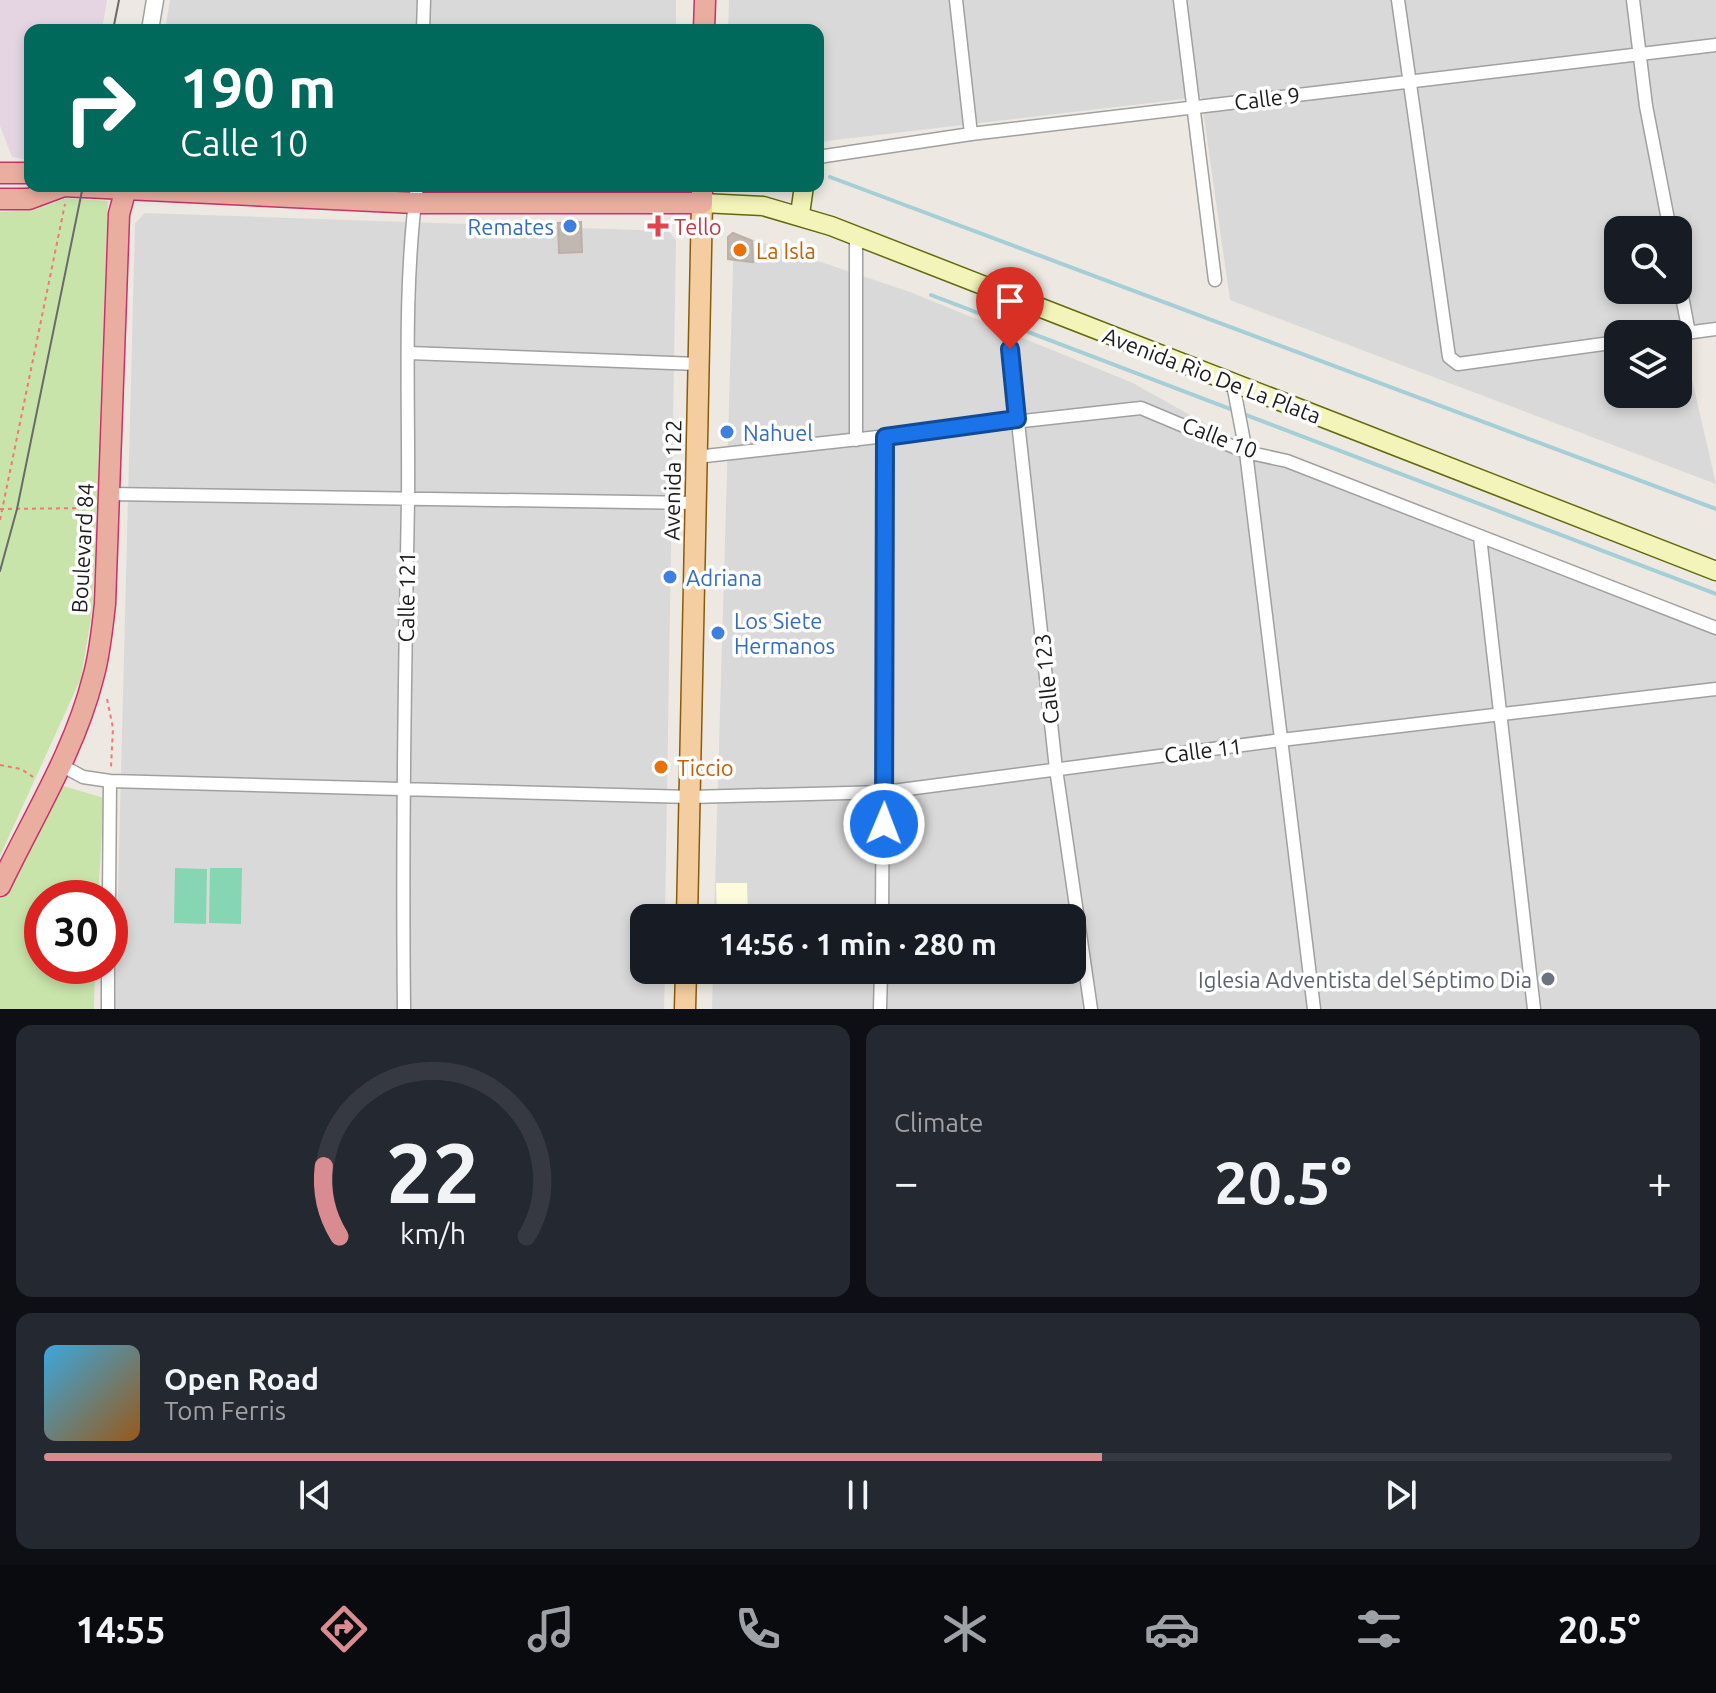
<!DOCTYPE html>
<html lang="en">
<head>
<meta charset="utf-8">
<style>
	body { margin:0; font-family:Ubuntu,sans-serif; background:#242831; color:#f1f3f6; height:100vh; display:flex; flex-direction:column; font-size:30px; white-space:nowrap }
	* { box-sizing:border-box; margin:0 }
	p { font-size:26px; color:#9ea1a6 }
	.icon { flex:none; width:44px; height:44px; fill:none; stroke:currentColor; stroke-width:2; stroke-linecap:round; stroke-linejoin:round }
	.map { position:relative; height:1009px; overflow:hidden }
	.sheet { display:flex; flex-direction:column; gap:16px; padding:16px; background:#0d0f14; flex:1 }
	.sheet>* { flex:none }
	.guide { position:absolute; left:24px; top:24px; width:800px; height:168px; border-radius:16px; box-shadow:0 4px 12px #0003; background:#00695c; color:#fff; overflow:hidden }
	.controls { position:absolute; left:1604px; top:216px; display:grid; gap:16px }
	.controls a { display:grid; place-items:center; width:88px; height:88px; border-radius:16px; background:#171b24; box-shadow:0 4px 12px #0003; font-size:40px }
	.speed { position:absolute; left:24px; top:880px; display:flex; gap:16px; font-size:40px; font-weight:700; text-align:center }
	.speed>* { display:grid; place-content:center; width:104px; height:104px; border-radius:50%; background:#171b24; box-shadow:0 4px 12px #0003; line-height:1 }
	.speed .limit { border:12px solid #d22; background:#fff; color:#111 }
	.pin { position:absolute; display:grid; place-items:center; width:68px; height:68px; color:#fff; margin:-82px -34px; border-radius:50% 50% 50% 0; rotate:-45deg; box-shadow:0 0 8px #0007 }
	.pin .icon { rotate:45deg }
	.me { position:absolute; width:88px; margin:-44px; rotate:1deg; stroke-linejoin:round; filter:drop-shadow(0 0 6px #0008) }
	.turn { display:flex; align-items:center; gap:28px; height:168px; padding:0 24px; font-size:36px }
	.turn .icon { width:104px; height:104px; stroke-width:2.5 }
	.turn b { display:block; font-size:56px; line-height:68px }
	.big { font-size:60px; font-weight:600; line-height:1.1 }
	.sheet .tile { flex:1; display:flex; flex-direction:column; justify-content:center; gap:12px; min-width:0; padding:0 28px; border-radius:16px; background:#242831 }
	.sheet .dial { align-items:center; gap:0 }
	.dial svg { height:208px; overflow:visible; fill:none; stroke:#363941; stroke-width:7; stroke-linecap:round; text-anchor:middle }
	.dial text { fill:#f1f3f6; stroke:none }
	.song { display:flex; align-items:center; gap:24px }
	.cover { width:96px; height:96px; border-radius:12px; background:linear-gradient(135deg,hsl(200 70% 55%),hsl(30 70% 35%)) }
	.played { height:8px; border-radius:4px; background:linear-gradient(90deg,#d88c91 65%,#363941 65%) }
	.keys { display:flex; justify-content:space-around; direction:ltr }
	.heat { display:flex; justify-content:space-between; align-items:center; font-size:44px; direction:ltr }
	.sheet .tiles { flex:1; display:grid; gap:16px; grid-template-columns:1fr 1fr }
	.tile:last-child { grid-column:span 2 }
	.trip { position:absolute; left:630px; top:904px; width:456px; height:80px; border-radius:16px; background:#171b24; box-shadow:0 4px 12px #0003; font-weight:600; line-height:80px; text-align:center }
	.dock { display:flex; height:128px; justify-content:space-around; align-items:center; background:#090b0e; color:#9ea1a6 }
	.dock .icon { width:56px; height:56px }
	.dock .selected { color:#d88c91 }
	.dock b { font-size:36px; color:#f1f3f6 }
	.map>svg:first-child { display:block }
	.residential { fill:#dad9d9; fill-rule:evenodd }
	.industrial { fill:#e5d5e3 }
	.education { fill:#fcfbdc }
	.grass { fill:#c9e4ab }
	.pitch { fill:#86d6b4 }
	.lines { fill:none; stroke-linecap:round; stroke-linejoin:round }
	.stream { stroke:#a6ced7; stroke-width:4 }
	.building { fill:#c1b8b2; stroke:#bdafa6; stroke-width:2 }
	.minor-casing { stroke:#a0a0a0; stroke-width:15 }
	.tertiary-casing { stroke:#a0a0a0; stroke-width:19 }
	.secondary-casing { stroke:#62690d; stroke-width:21 }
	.primary-casing { stroke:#895b0b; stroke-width:23 }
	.trunk-casing { stroke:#c9316a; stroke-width:23 }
	.path { stroke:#ee7a71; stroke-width:2; stroke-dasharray:4 4; stroke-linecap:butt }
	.minor { stroke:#fff; stroke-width:12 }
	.tertiary { stroke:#fff; stroke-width:16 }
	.secondary { stroke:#f3f4b9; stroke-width:18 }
	.primary { stroke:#f4cda0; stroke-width:20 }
	.trunk { stroke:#eaaea0; stroke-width:20 }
	.tram { stroke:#6a6a6a; stroke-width:2 }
	.route-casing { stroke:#114b97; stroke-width:20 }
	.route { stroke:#1a73e8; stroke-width:14 }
	.shop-dot { fill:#3f7fe0; stroke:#fff; stroke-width:3 }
	.health-dot { fill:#e0444e; stroke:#fff; stroke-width:3 }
	.food-dot { fill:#e8710a; stroke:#fff; stroke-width:3 }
	.worship-dot { fill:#6b7280; stroke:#fff; stroke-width:3 }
	.labels { text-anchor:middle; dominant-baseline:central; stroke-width:7; stroke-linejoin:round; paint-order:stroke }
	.street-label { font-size:22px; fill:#1c1c1c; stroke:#fff }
	.shop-label { font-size:22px; fill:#366cbe; stroke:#fff; text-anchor:start }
	.health-label { font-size:22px; fill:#be3a42; stroke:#fff; text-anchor:start }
	.food-label { font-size:22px; fill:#c56008; stroke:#fff; text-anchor:start }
	.worship-label { font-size:22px; fill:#5b616d; stroke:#fff; text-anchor:end }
</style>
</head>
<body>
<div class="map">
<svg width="1716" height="1009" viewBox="0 0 1716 1009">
	<rect width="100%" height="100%" fill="#ede9e2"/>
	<path class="residential" d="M170,0H676V30H165Z
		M729,0H1716V321L1680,327L1716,484L1230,300L1201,97L818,142V30H728ZM1618,230H1678V290H1618ZM1618,334H1678V394H1618Z
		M145,213L668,231L676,240L665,918H644V970H665L664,1009H115L135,223Z
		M734,233L910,292L1133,383L1275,463L1716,635V1009H712L713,970H1072V918H714Z"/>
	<path class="industrial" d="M0,0H107L102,30H30V160L12,157L0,126Z"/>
	<path class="education" d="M716,883H747L748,918H717Z"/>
	<path class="grass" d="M67,198L108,201L93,606L81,678L0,856V212L33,210Z
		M57,784L104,798L98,898H42V966H95L94,1009H0V899Z"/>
	<path class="pitch" d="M175,868L207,869L206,924L174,923Z
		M210,868H242L241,924L209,923Z"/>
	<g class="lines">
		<path class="stream" d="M830,177L1716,509
			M931,295L1716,594"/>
	</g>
	<path class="building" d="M581,222L582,252L559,253L558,223Z
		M733,233L752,241L753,262L728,259V237Z"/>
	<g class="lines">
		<defs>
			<path id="minor" d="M956,0L971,134
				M1180,0L1215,280
				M1398,0L1449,357L1458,364L1618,342
				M1633,0L1646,106L1670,230
				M423,30L424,0
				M818,157L971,134L1716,45
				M856,235V440
				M1678,275L1689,333
				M1678,334L1716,329
				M1010,349L1056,769L1091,1009
				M409,353L698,364
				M1233,384L1246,452L1314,1009
				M696,457L1141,408L1246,452L1287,461L1716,628
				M109,494L696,503
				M1480,537L1534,1009
				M59,764L83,777L110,781L690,797L885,792L1281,740L1716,689
				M109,898L110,781
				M882,918L885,437
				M108,1009V966
				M404,1009C402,839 405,670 408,500C409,396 403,289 417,186
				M880,1009L881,970"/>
			<path id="tertiary" d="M150,30L155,0"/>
			<path id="secondary" d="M702,203L763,206L831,226L1716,571
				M800,214L804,186"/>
			<path id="primary" d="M687,918L702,203
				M685,1009L686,970"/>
			<path id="trunk" d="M704,30L705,0
				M0,173H30
				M63,186L415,203H702V186
				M0,199H29L64,186
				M0,886C32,819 75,750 93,678C100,654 102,629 105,604L119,214L125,192"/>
		</defs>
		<use href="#minor" class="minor-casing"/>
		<use href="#tertiary" class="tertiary-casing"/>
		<use href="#secondary" class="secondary-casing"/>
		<use href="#primary" class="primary-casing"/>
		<use href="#trunk" class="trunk-casing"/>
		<path class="path" d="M0,509L91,508
			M0,520L65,204
			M107,699L113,728L111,767
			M0,765L21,769L33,777"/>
		<use href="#minor" class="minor"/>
		<use href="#tertiary" class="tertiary"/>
		<use href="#secondary" class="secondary"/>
		<use href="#primary" class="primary"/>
		<use href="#trunk" class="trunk"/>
		<path class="tram" d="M113,30L119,0
			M0,571L17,509L83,186"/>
	</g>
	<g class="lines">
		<defs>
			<path id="route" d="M884,824L885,437L1017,419L1010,349"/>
		</defs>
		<use href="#route" class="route-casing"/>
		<use href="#route" class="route"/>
	</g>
	<g class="shop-dot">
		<circle cx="570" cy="226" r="8"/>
		<circle cx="727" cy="432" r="8"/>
		<circle cx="670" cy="577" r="8"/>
		<circle cx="718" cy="633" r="8"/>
	</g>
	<path class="health-dot" d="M654 214h8v8h8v8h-8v8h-8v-8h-8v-8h8z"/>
	<g class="food-dot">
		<circle cx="740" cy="250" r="8"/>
		<circle cx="661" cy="767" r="8"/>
	</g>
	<circle class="worship-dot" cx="1548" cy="979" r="8"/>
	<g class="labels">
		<g class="street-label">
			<text transform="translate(1267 98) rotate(-7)">Calle 9</text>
			<text transform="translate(1212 375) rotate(21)">Avenida Rìo De La Plata</text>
			<text transform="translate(1220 437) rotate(21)">Calle 10</text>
			<text transform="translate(672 480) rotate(-89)">Avenida 122</text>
			<text transform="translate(82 548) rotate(-87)">Boulevard 84</text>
			<text transform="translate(406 597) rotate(-89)">Calle 121</text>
			<text transform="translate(1046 679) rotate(-96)">Calle 123</text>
			<text transform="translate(1203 750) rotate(-7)">Calle 11</text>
		</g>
		<g class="shop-label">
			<text x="554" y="226" text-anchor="end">Remates</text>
			<text x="743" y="432">Nahuel</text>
			<text x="686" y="577">Adriana</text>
			<text x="734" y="620">Los Siete<tspan x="734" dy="25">Hermanos</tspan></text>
		</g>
		<g class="health-label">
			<text x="674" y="226">Tello</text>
		</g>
		<g class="food-label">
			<text x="756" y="250">La Isla</text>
			<text x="677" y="767">Ticcio</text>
		</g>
		<g class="worship-label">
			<text x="1532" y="979">Iglesia Adventista del Séptimo Dia</text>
		</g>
	</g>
</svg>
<div class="controls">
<a><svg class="icon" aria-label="search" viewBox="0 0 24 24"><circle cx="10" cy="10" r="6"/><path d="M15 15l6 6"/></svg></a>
<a><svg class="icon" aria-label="layers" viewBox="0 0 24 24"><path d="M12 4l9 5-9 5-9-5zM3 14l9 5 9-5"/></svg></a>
</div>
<div class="speed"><div class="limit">30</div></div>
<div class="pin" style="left:1010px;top:349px;background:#d93025"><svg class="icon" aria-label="arrive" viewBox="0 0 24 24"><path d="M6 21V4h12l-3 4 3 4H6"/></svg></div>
<svg class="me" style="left:884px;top:824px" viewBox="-20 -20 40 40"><circle r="17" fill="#1a73e8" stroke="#fff" stroke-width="3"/><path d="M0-11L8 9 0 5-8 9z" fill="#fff"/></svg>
<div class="trip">14:56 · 1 min · 280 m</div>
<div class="guide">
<div class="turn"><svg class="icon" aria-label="right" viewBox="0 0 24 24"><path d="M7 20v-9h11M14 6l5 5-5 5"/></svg><div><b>190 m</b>Calle 10</div></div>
</div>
</div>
<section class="sheet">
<div class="tiles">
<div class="tile dial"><svg viewBox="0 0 100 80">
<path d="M14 69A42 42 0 1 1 86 69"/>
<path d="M14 69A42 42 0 0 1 8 42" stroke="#d88c91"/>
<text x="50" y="56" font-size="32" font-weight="700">22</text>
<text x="50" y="72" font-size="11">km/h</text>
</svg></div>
<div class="tile"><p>Climate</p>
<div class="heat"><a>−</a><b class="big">20.5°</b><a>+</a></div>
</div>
<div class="tile">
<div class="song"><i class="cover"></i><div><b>Open Road</b><p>Tom Ferris</p></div></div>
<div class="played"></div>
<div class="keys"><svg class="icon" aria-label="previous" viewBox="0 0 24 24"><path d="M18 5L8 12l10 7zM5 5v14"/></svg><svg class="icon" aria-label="pause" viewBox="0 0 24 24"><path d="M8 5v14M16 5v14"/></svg><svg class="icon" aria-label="next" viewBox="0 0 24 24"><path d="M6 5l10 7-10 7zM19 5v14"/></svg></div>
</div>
</div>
</section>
<nav class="dock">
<b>14:55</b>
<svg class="icon selected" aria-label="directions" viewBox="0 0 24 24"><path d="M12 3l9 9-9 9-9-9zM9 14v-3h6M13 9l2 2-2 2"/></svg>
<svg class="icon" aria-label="music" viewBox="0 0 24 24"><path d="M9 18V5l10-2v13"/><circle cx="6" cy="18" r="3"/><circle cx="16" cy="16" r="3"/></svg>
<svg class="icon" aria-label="phone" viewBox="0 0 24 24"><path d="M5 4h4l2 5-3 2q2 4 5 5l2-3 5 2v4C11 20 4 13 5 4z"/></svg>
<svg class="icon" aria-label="climate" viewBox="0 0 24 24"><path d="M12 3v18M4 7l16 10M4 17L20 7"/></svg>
<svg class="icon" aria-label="car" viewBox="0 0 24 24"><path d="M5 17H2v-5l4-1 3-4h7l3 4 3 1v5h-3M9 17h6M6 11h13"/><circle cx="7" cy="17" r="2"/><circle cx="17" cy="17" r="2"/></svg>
<svg class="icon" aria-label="filters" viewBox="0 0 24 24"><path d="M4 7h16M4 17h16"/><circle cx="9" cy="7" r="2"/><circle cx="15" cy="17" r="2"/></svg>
<b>20.5°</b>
</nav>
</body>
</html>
